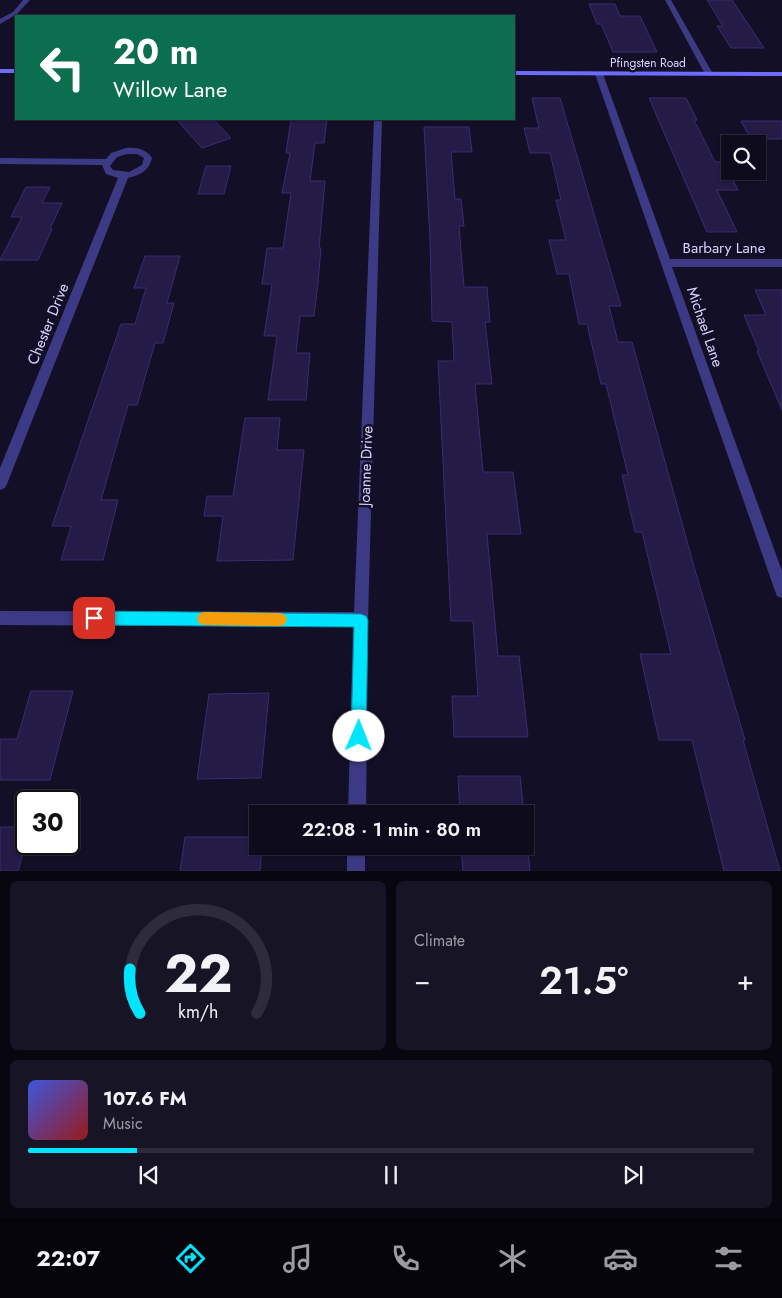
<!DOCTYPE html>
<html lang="en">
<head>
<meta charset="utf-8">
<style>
	body { margin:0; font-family:Jost,sans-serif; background:#171425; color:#f1f3f6; height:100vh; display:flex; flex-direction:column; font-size:19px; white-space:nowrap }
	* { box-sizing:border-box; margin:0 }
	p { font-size:16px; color:#9b9ba3 }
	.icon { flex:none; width:28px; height:28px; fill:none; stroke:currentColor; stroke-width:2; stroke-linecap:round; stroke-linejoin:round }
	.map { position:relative; height:871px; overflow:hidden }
	.sheet { display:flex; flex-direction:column; gap:10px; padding:10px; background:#08060f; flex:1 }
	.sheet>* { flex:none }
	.banner { position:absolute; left:15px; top:15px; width:500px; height:105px; border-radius:0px; box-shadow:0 1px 4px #0004,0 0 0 1px #2e2b3b; background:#0b6e4f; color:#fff; overflow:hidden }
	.tools { position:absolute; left:721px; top:135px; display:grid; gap:10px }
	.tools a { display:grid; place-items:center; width:45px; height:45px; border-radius:0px; background:#0e0b1c; box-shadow:0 1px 4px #0004,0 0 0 1px #2e2b3b; font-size:25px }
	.speed { position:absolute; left:15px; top:790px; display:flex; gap:10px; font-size:25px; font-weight:700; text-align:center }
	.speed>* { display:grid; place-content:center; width:65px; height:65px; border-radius:50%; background:#0e0b1c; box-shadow:0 1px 4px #0004,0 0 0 1px #2e2b3b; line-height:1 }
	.speed .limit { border:2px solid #111; border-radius:8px; background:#fff; color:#111 }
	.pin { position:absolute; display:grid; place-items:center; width:42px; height:42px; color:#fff; margin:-21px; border-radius:10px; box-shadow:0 2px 8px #0006 }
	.me { position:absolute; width:55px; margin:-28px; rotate:1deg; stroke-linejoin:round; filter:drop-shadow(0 0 4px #0008) }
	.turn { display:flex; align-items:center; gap:18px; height:105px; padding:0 15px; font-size:22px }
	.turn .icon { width:65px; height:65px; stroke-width:2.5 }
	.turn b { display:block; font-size:35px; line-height:42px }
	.big { font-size:38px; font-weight:600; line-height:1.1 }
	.sheet .widget { flex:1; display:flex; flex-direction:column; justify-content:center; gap:8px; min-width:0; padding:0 18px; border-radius:8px; background:#171425 }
	.sheet .dial { align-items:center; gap:0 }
	.dial svg { height:130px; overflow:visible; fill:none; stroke:#2e2b3b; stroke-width:7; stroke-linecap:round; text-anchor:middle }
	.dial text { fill:#f1f3f6; stroke:none }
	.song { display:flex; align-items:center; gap:15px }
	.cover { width:60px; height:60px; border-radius:8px; background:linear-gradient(135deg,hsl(230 70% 55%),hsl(0 70% 35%)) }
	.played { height:5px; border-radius:2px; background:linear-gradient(90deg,#00e5ff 15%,#2e2b3b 15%) }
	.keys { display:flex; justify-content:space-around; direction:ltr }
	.heat { display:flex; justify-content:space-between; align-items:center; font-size:28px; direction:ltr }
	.sheet .tiles { flex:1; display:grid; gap:10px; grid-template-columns:1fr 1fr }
	.widget:last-child { grid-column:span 2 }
	.trip { position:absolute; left:249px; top:805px; width:285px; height:50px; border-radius:0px; background:#0e0b1c; box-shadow:0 1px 4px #0004,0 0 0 1px #2e2b3b; font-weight:600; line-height:50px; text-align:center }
	.dock { display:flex; height:80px; justify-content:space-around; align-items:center; background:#06040b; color:#9b9ba3 }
	.dock .icon { width:35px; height:35px }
	.dock .current { color:#00e5ff }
	.dock b { font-size:22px; color:#f1f3f6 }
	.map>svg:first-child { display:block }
	.building { fill:#241b47; stroke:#3b2d73 }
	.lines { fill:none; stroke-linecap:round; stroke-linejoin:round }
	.street { fill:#3d3a85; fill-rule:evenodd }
	.secondary { fill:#6f6bff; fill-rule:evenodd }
	.route { fill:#00e5ff; stroke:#0095a6 }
	.slow { fill:#f59e0b }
	.labels { text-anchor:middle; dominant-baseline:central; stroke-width:5; stroke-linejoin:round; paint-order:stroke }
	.far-street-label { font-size:12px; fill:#d9d4ff; stroke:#130f26 }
	.street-label { font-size:15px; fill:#d9d4ff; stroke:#130f26 }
</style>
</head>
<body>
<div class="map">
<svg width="782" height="871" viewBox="0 0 782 871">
	<rect width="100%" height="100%" fill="#130f26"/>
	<path class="building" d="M707,0H732L764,48H731L717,26H723Z
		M589,4H615L620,16H640L657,52H613L601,24H597Z
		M532,98H560L621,306H609L618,342H632L693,563L745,740H743L780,871H724L692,740H659L640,654H671L642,532H635L622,475H628L606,384H601L587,324H579L569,274H557L549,240H566L556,200H561L550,153H530L524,128H539Z
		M649,98H686L697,120H694L715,162H724L738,190H717L737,232H707Z
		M176,119H213L231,138L202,148Z
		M291,119H327L324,143H315L310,181H325L319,248H321L318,283L314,316H300L296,353H310L306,400H268L277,336H264L272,284H262L267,248H283L291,193H282L290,153H286Z
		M741,121H782V139H751Z
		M424,127H469L472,152H451L455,199H461L464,226H459L464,287H487L490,322H485L492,384H475L483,472H513L521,534H487L498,656H519L528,737H454L452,696H478L473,621H451L438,361H454L452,322L432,321L430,240Z
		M206,166H231L224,194H198Z
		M26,187H50L42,203H62L50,229H52L38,260H0L22,217H11Z
		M145,256H180L167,303H174L163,343H155L137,405H128L101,500H118L103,560H61L71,526H52L121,324H135L146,288H134Z
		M755,290H782V410L757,351H759L744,315H766Z
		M245,418H280L277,450H304L293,560L217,561L223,516H204L207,496H233Z
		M31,691H73L50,780H0V739H17Z
		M269,693L261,778L197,779L209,694Z
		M458,776H520L524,814H460Z
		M525,822L530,871H463L461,846H525Z
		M0,827H26V842L18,871H0Z
		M185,837H258V846H262L260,871H180Z"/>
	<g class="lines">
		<path class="street" d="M23,0H30L17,14L0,24V19L13,12Z
			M665,0H671L713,74L712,76L705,74Z
			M596,72L603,74L670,259H782V267H672L782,571V598L777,596L775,591L595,74Z
			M374,119H382L368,620L366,814H348L353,627L0,625V611L354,612Z
			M126,148C137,147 146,149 152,158C149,171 140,175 128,178L7,484L5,488L0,490V468L118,178L106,174L102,165L0,164V158L106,159L111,153ZM127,154H137L144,158L142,165L129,172L113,170L110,166L117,157Z
			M347,846H365V871H347Z"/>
		<path class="secondary" d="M0,69H16V73H0Z
			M514,71L782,72V76L514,75Z"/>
	</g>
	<path class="route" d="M94,611L361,614L366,616L368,620L366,736L364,742L359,744L353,742L351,736L354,627L94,625L89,623L87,618L89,613Z"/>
	<path class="slow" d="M204,612L280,613L285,615L287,619L285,624L280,626L204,625L199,623L197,619L199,614Z"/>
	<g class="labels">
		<g class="far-street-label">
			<text x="648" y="63">Pfingsten Road</text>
		</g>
		<g class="street-label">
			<text x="724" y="248">Barbary Lane</text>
			<text transform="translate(48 324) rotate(-68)">Chester Drive</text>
			<text transform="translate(705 327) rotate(71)">Michael Lane</text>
			<text transform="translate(366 466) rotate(-88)">Joanne Drive</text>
		</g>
	</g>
</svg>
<div class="tools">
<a><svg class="icon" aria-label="search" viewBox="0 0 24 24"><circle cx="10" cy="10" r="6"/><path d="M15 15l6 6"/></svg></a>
</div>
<div class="speed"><div class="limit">30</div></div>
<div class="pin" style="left:94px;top:618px;background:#d93025"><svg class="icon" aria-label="arrive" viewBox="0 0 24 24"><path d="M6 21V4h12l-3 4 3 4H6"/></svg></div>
<svg class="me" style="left:359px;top:736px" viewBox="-20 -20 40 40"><circle r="19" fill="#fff"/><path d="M0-13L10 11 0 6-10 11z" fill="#00e5ff"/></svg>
<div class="trip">22:08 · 1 min · 80 m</div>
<div class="banner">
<div class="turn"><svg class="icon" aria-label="left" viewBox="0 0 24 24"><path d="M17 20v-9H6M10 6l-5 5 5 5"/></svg><div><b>20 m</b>Willow Lane</div></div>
</div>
</div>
<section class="sheet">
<div class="tiles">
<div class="widget dial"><svg viewBox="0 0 100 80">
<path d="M14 69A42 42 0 1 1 86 69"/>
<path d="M14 69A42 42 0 0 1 8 42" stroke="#00e5ff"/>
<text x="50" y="56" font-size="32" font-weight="700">22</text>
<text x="50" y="72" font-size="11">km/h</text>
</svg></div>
<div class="widget"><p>Climate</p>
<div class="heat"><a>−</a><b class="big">21.5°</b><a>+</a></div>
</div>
<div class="widget">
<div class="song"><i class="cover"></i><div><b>107.6 FM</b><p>Music</p></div></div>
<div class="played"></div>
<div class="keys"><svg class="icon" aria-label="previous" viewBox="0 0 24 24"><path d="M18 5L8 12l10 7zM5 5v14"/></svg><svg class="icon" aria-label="pause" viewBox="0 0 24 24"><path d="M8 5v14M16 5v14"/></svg><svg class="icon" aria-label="next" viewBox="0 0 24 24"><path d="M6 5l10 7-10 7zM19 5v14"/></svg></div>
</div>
</div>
</section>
<nav class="dock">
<b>22:07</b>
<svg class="icon current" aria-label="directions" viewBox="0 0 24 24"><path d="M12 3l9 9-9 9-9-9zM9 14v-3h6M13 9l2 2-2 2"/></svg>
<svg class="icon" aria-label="music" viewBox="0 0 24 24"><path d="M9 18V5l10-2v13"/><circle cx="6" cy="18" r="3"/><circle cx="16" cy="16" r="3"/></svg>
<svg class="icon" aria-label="phone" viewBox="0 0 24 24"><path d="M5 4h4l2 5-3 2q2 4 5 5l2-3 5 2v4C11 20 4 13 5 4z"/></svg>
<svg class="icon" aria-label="climate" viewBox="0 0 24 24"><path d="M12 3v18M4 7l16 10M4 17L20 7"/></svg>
<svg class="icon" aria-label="car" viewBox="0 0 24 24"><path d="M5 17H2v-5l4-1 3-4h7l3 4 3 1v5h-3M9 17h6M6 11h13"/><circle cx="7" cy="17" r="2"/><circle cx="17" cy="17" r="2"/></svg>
<svg class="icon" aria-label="filters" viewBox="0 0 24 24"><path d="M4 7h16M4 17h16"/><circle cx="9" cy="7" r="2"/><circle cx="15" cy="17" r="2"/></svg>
</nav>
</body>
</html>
